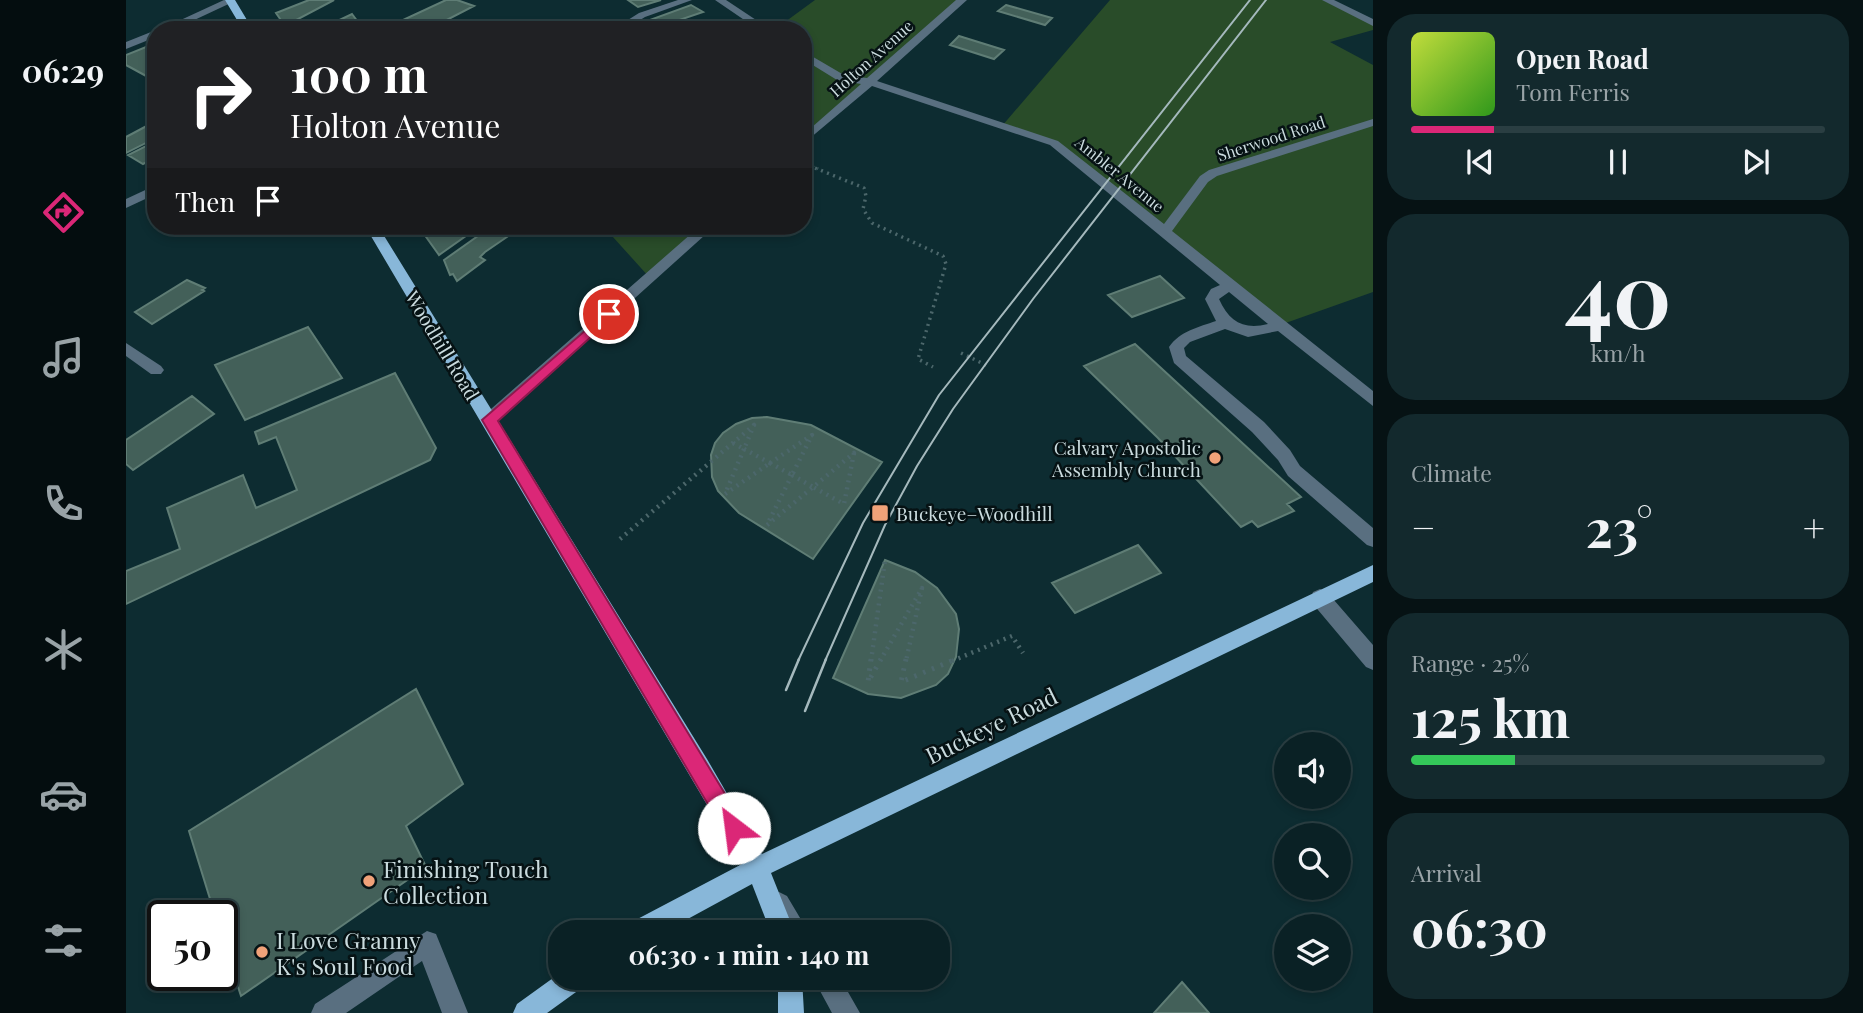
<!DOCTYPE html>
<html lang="en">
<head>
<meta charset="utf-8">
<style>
	body { margin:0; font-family:"Playfair Display",serif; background:#13292d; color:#f1f3f6; height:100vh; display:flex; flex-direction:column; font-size:26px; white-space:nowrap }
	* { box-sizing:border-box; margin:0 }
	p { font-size:23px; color:#99a3a7 }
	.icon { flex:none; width:38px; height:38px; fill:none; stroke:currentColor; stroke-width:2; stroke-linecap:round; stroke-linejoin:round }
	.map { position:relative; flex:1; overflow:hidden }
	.panel { display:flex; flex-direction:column; gap:14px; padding:14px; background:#061214; width:490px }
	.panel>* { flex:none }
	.guide { position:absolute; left:21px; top:21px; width:665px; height:214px; border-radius:28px; box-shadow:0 4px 10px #0003,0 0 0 2px #2a3e42; background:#202124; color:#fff; overflow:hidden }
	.buttons { position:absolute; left:1148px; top:732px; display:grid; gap:14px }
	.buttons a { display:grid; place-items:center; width:77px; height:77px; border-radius:50%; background:#0a2125; box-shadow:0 4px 10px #0003,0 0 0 2px #2a3e42; font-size:35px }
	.speed { position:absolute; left:21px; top:900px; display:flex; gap:14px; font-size:35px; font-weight:700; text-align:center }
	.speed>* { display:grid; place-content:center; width:91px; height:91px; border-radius:50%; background:#0a2125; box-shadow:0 4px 10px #0003,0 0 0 2px #2a3e42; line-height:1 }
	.speed .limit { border:4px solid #111; border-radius:10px; background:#fff; color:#111 }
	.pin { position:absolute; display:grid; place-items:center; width:60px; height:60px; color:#fff; margin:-30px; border:4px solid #fff; border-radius:50%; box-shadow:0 2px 7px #0007 }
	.me { position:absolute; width:77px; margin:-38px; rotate:330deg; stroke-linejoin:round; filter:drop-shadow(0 0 5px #0008) }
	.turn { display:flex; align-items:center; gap:24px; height:147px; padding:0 28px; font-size:32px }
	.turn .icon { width:91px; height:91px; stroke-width:2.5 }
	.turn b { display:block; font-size:49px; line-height:60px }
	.then { display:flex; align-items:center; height:66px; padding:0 28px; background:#0003; gap:14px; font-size:26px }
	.big { font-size:52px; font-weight:700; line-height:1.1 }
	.panel .tile { flex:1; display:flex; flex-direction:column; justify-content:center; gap:10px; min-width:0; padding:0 24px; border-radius:28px; background:#13292d }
	.panel .dial { align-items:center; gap:0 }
	.dial b { font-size:91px; line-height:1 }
	.song { display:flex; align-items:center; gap:21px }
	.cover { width:84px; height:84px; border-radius:10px; background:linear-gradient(135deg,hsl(70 70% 55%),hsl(110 70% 35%)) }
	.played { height:7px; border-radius:4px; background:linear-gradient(90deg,#db2777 20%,#2a3e42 20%) }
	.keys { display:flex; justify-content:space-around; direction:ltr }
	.heat { display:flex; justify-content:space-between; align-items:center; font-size:38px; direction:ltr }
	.charge { height:10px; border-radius:5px; background:linear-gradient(90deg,#34c759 25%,#2a3e42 0) }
	.trip { position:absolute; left:422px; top:920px; width:402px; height:70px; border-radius:28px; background:#0a2125; box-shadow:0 4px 10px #0003,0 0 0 2px #2a3e42; font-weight:700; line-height:70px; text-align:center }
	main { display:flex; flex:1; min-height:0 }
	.tab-bar { display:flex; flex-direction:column; width:126px; justify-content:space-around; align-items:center; background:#040d0f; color:#99a3a7 }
	.tab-bar .icon { width:49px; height:49px }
	.tab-bar .on { color:#db2777 }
	.tab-bar b { font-size:32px; color:#f1f3f6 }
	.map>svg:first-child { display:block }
	.green { fill:#294c29 }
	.building { fill:#436059; stroke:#5f7d75; stroke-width:2 }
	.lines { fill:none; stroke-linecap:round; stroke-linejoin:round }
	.path-far3 { stroke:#4c676b; stroke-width:2.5; stroke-dasharray:1 3.5; stroke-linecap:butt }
	.path-far2 { stroke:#4c676b; stroke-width:3.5; stroke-dasharray:2 4.5; stroke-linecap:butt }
	.path-far1 { stroke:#4c676b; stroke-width:4.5; stroke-dasharray:2 5; stroke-linecap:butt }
	.path { stroke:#4c676b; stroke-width:5; stroke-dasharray:2.5 7; stroke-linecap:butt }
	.minor { fill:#596f80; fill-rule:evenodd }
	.major { fill:#88b7d9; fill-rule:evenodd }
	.tram-far1 { stroke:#a5b9bd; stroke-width:2 }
	.tram { stroke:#a5b9bd; stroke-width:2.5 }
	.route { fill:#db2777; stroke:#8e194d; stroke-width:2 }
	.poi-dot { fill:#f0a279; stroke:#061214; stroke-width:2.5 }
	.labels { text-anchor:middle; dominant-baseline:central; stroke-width:5; stroke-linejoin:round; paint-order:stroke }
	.far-street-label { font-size:16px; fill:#cadbde; stroke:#061214 }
	.street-label { font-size:19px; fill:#cadbde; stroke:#061214 }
	.poi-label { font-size:19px; fill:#cadbde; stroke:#061214; text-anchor:end }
	.near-street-label { font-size:23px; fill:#cadbde; stroke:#061214 }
	.near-poi-label { font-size:23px; fill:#cadbde; stroke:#061214; text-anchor:start }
</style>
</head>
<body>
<main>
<nav class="tab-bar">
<b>06:29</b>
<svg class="icon on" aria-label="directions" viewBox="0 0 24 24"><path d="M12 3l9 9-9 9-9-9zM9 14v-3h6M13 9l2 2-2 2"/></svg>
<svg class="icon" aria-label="music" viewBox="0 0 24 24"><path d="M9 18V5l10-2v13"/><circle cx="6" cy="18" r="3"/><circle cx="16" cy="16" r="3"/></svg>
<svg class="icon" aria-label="phone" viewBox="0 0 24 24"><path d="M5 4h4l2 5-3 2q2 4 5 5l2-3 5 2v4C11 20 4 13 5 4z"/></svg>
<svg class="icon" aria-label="climate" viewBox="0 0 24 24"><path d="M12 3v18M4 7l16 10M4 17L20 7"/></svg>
<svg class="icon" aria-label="car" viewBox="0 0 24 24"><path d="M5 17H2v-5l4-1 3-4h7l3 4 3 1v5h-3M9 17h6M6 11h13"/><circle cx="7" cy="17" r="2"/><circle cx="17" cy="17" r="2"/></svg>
<svg class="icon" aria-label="filters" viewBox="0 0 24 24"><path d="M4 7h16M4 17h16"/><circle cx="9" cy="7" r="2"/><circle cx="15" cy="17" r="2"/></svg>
</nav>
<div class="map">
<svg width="1247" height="1013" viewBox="0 0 1247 1013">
	<rect width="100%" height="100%" fill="#0d2c31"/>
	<path class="green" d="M689,0H836L677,141V30H648Z
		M984,0H1201L1247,23V30L1204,42L1247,65V292L1154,325L928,143L876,126Z
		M477,226H582L524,278Z"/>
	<path class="building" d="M183,0H208L159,26L150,13Z
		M320,0H331L348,6L309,26L314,28L310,30H300L277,20Z
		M502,0H535L512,7Z
		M565,5L577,12L530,28L521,21Z
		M880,5L926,18L919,25L872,11Z
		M226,14L238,30H205L208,29L205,24Z
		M833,36L878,50L868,59L824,45Z
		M30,43V73L22,77L0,65V55Z
		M30,121V138L0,153V137Z
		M30,141V157L17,164L2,155Z
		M310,226H354L313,255L298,234Z
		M366,226L394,228L359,252L354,257L359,260L331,281L327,274L324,275L318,260Z
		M1034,276L1058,298L1006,317L982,295Z
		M61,280L79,288L76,290L78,291L26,324L9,312Z
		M182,327L216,378L119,420L89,365Z
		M1009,344L1175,497L1161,504L1168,511L1132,527L1126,521L1115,527L1032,438L958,366Z
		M269,373L310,448L304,460L0,604V571L54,549L41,508L117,475L130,508L171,490L150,437L133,444L129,432Z
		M66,396L88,414L7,470L0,464V440Z
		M641,417L685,425L756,462L687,559L613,513L592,491L586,477L585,455L589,443L597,433L610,424L626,418Z
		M1012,545L1035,573L949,613L926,583Z
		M759,560L789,572L811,588L830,614L833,629L830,657L822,674L810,685L775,698L742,694L707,678Z
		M290,689L337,784L280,826L300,867L115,996L96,938V915H89L63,831Z
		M1056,982L1083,1013H1028Z"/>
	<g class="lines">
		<path class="path-far3" d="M683,165L693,169"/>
		<path class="path-far2" d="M689,168L738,188L740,196L737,209L746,223L817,256L820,264L792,359L807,367
			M835,353L864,367"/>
		<path class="path-far1" d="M607,443L618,449
			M618,449L644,463
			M618,449L599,494L644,463
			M728,453L718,504L687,487Z
			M644,463L666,475
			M644,463L686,435L666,475
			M666,475L687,487
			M666,475L641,525L687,487
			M494,539L628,425L618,449
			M745,661L759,560
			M754,661L796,588L780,661
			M826,661L886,636L897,653"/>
		<path class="path" d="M745,659L742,682L755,659
			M780,659L775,682L830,659"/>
		<path class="minor" d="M98,0L109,1L47,30H33Z
			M552,0H566L519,17L498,30H486L513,13Z
			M589,0H600L645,30H633Z
			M830,0H841L751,81L932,141L1038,224L1074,176L1083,170L1247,119V126L1091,176L1082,182L1046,231L1247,391V406L1152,331L1122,337L1099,329L1064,342L1058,348L1060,356L1138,422L1164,450L1174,466L1247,528V547L1241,545L1162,476L1152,460L1126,432L1048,363L1043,347C1054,331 1073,327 1090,321L1079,299L1085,289L1094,285L924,145L746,86L677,144V135L735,84L711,80L677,59V51L718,75L741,78ZM1103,292L1142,324C1118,330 1103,322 1093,299Z
			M1196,0H1208L1247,19V26Z
			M30,30V37L0,49V42Z
			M30,185V194L0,208V199Z
			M574,226H589L369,424H357L355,420L357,416Z
			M0,343L35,366L38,370L35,374H25L0,356Z
			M1194,589L1201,592L1247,645V670L1240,667L1187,604L1185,598L1187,592Z
			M653,892L661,896L683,933H657L641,904L645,896Z
			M301,931L310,934L342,1013H316L296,961L220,1013H185L189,1004Z
			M687,978H714L734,1013H706Z"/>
		<path class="major" d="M99,0H109L127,30H117Z
			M239,226H252L581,759L636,854L1247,565V582L645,873L669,933H645L626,884L536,933H499L502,924L616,864Z
			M434,973V978H460L457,987L421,1013H387L391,1004Z
			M652,978H676L678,1013H652Z"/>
		<path class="tram-far1" d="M672,661L737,523L813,395L1124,0
			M699,661L759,525L791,466L827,409L907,299L1140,0"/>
		<path class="tram" d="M660,690L673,659
			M679,711L700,659"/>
	</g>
	<path class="route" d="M483,310L487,311V317L372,421L615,820L618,828L615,835L608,838L600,835L356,420Z"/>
	<g class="poi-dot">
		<circle cx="1089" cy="458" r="7"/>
		<rect x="745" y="504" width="18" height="18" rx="3.5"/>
		<circle cx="243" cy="881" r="7"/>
		<circle cx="136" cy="952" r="7"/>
	</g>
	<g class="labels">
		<g class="far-street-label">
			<text transform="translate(745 58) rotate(-42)">Holton Avenue</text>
			<text transform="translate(1145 138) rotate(-18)">Sherwood Road</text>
			<text transform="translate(994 174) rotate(39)">Ambler Avenue</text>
		</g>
		<g class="street-label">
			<text transform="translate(317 345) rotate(59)">Woodhill Road</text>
		</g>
		<g class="poi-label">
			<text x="1075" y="447">Calvary Apostolic<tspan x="1075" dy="22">Assembly Church</tspan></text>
			<text x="770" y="513" text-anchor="start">Buckeye–Woodhill</text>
		</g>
		<g class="near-street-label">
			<text transform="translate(865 725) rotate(-26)">Buckeye Road</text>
		</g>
		<g class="near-poi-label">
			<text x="257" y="868">Finishing Touch<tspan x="257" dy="26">Collection</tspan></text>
			<text x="150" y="939">I Love Granny<tspan x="150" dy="26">K's Soul Food</tspan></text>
		</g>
	</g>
</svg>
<div class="buttons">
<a><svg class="icon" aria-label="sound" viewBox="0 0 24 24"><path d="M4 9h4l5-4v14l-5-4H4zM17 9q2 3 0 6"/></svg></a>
<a><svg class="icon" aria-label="search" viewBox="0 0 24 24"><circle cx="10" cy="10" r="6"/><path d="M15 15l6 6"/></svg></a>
<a><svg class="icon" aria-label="layers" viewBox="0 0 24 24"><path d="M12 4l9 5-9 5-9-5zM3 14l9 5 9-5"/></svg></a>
</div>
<div class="speed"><div class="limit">50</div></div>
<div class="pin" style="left:483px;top:314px;background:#d93025"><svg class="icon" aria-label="arrive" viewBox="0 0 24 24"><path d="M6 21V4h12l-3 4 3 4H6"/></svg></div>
<svg class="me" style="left:608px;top:828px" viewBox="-20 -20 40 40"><circle r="19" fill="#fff"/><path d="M0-13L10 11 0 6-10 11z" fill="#db2777"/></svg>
<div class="trip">06:30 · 1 min · 140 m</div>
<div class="guide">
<div class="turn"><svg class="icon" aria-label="right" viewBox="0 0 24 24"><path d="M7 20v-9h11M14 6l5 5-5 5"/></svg><div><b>100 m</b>Holton Avenue</div></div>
<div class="then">Then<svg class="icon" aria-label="arrive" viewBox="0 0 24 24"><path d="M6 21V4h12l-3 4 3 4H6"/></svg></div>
</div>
</div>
<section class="panel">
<div class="tile">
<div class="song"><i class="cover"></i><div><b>Open Road</b><p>Tom Ferris</p></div></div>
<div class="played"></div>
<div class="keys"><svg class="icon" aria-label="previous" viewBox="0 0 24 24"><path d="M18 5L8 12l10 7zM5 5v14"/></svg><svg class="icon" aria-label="pause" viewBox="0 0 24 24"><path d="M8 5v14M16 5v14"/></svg><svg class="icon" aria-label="next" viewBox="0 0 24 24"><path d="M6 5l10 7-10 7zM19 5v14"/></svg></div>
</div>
<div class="tile dial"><b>40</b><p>km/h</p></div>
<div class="tile"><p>Climate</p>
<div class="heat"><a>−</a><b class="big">23°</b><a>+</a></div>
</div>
<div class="tile"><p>Range · 25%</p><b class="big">125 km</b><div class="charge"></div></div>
<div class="tile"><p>Arrival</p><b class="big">06:30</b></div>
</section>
</main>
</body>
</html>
